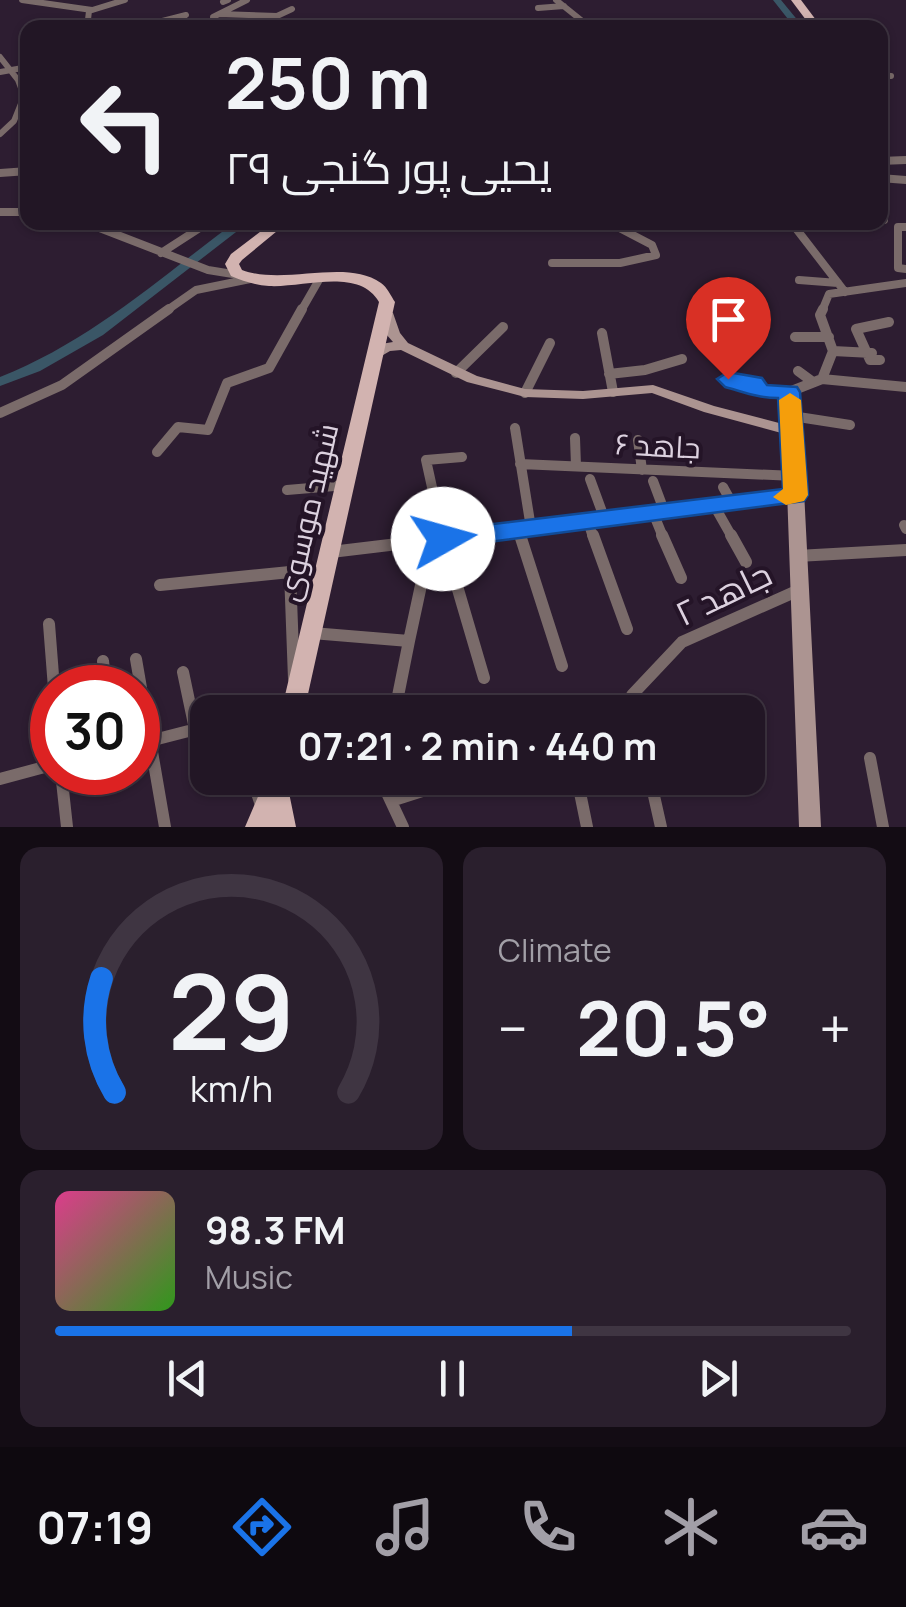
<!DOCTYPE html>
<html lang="en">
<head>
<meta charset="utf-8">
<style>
	body { margin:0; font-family:Manrope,Cairo,sans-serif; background:#2a1f2d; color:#f1f3f6; height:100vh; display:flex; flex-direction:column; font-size:38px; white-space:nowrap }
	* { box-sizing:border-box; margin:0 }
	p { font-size:32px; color:#a29fa7 }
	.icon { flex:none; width:55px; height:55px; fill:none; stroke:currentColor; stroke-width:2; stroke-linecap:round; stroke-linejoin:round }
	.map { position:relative; height:827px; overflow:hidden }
	.drawer { display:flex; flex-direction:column; gap:20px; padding:20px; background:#130c14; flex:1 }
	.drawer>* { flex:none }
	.top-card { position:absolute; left:20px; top:20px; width:868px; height:210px; border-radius:20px; box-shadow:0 2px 8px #0004,0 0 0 2px #3f3542; background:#221625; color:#f1f3f6; overflow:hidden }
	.speed { position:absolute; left:30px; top:665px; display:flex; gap:20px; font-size:50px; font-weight:700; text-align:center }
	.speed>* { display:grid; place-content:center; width:130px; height:130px; border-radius:50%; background:#221625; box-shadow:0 2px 8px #0004,0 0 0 2px #3f3542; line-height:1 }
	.speed .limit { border:15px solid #d22; background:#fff; color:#111 }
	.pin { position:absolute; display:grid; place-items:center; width:85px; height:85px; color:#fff; margin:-102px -42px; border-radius:50% 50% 50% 0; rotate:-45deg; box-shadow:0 0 10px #0007 }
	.pin .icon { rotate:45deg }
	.me { position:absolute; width:110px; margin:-55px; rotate:83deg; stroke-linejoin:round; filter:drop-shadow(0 0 8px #0008) }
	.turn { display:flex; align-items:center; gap:35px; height:210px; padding:0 40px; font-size:45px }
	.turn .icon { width:130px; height:130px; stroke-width:2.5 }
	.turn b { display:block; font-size:70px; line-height:85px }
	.big { font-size:75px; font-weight:700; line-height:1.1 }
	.drawer .tile { flex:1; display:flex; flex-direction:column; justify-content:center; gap:15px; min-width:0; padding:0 35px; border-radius:20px; background:#2a1f2d }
	.drawer .dial { align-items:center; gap:0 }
	.dial svg { height:260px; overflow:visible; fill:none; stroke:#3f3542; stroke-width:7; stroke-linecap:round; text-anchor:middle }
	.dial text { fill:#f1f3f6; stroke:none }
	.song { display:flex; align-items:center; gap:30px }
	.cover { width:120px; height:120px; border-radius:15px; background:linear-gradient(135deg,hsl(330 70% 55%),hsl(110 70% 35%)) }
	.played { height:10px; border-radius:5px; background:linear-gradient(90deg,#1a73e8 65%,#3f3542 65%) }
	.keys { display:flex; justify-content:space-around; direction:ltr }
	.heat { display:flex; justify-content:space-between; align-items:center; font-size:55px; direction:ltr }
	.drawer .tiles { flex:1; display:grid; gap:20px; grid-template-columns:1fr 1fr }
	.tile:last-child { grid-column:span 2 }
	.trip { position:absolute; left:190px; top:695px; width:575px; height:100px; border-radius:20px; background:#221625; box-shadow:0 2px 8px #0004,0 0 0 2px #3f3542; font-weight:700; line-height:100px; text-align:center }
	.dock { display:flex; height:160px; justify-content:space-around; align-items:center; background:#0e090f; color:#a29fa7 }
	.dock .icon { width:70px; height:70px }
	.dock .current { color:#1a73e8 }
	.dock b { font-size:45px; color:#f1f3f6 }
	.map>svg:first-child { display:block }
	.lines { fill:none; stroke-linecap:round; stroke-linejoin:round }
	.river { fill:#3a5666; fill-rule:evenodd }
	.street-far3 { stroke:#7a6b6a; stroke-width:6 }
	.street-far2 { stroke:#7a6b6a; stroke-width:8 }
	.street-far1 { stroke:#7a6b6a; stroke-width:10 }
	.street { stroke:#7a6b6a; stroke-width:12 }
	.secondary { fill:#ac9491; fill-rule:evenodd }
	.primary { fill:#d2b3b0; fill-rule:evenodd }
	.route { fill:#1a73e8; stroke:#114b97; stroke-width:2.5 }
	.slow { fill:#f59e0b }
	.labels { text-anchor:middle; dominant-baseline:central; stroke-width:8; stroke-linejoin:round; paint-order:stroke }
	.street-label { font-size:30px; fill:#dcd1df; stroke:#241427 }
	.near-street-label { font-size:35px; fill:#dcd1df; stroke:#241427 }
</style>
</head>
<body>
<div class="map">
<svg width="906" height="827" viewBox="0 0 906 827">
	<rect width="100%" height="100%" fill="#2d1d31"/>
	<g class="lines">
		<path class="river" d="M773,0H781L804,28H795Z
			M235,222H249L103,335L40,371L0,386V377C89,342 159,279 235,222Z"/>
		<path class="street-far3" d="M22,0L92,10
			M556,0L591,28
			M223,2L228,0
			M538,8L564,6
			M219,14L277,16L292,9
			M562,26L580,22
			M87,28L89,11L125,0
			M135,28L186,15
			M214,28L213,17L247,0
			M25,31L22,36L28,37
			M0,57L18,80L24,96L14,121L0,134
			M0,72L28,67
			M880,75L891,76"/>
		<path class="street-far2" d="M880,161L906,160
			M0,173L28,171
			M880,178L906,180
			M0,212H28
			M880,220H884
			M84,222L208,270L239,275
			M735,222H743
			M791,222L845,292
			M906,227H898V268L906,269
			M161,253L209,222
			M552,263H620L656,255L652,245L608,222
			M799,280L838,283
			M166,311L196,290L250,279
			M301,311L320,278
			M822,311L829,294L906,283"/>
		<path class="street-far1" d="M602,333L613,392
			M795,337H829
			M833,351L872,353
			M880,360H870L856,329L889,322
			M798,371L813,382
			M456,373L503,327
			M609,374L645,370L682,359
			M728,379L733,383H754L759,391L789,392L822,379L906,387
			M822,379L833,351L820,315L823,309
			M525,393L550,343
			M0,413L62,385L169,309
			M792,416L850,425
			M515,428L531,528
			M575,438L576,466
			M638,440L642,470
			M157,452L178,427L208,430L227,383L269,368L302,309
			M520,464L795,476
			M590,479L605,520
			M653,481L665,513
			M723,487L733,505
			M287,490L346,485
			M715,507L732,537
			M654,515L663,537
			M588,522L593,537
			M904,525L906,529
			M519,530L521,537
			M443,537L426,460L462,457
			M453,537L795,495"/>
		<path class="street" d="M442,535L484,678
			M520,535L562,666
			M593,535L627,629
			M662,535L681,578
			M731,535L746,562
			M331,552L473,535
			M797,556L906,550
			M160,585L290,572L294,679
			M49,624L54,688
			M312,633L409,641L423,576
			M136,659L165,827
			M103,661L106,688
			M183,672L195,729
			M632,695L682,642L799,590
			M395,711L409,641
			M261,712L295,704L312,712
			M138,744L208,726
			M870,758L883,827
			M61,772L67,827
			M252,778L261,805
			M380,778L403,827
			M577,778L587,827
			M650,778L661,827
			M0,779L52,765
			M391,801L463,778"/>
		<path class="secondary" d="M386,309L393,313L400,333L408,343L477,376L525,389L583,391L653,385L714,406L798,428L801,431L821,827H799L785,434L704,412L652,393L583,399L525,397L467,382L401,350L390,351L378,358L373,357L371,354L381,344L393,342L386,334L379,313Z"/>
		<path class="primary" d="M791,0H801L822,28H812Z
			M273,222H288L242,260L239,264L242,270C285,286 345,258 381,283C387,287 391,296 395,302L304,712H281L379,302C359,267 303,288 269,286C255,285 243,281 231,276L225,264L231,254Z
			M266,778H286L296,827H245Z"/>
	</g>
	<path class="route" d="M728,372L762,378L767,385L797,387L800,392L808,495L804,501L443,548L434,545L430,539L434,532L443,530L783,489L778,398C758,398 744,392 725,387L717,379Z"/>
	<path class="slow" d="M790,393L801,400L808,495L804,501L786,505L773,497L783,489L779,400Z"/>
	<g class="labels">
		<g class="street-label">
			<text transform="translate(658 445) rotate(3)">جاهد ۶</text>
			<text transform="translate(307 512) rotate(-77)">شهید موسوی</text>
		</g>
		<g class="near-street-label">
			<text transform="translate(723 593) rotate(-26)">جاهد ۲</text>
		</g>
	</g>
</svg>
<div class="speed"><div class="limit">30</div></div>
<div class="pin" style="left:728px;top:379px;background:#d93025"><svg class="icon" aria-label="arrive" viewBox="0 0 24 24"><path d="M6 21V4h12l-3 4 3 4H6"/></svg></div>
<svg class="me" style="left:443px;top:539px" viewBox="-20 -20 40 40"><circle r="19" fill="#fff"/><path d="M0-13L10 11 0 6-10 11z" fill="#1a73e8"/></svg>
<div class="trip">07:21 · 2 min · 440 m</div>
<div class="top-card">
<div class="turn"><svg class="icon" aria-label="left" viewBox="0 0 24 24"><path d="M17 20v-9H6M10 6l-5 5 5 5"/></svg><div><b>250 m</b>یحیی پور گنجی ۲۹</div></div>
</div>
</div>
<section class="drawer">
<div class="tiles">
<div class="tile dial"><svg viewBox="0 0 100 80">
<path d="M14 69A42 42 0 1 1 86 69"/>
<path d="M14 69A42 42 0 0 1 10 34" stroke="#1a73e8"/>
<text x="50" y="56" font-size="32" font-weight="700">29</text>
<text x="50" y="72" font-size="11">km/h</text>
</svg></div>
<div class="tile"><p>Climate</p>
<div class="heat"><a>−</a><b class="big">20.5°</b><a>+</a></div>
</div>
<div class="tile">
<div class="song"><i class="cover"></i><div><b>98.3 FM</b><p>Music</p></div></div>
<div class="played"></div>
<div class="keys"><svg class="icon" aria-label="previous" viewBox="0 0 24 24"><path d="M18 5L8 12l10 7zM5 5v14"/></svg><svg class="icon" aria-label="pause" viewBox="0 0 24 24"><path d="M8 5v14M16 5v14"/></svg><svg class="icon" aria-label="next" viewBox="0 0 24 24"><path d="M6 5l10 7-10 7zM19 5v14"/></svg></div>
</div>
</div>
</section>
<nav class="dock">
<b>07:19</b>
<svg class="icon current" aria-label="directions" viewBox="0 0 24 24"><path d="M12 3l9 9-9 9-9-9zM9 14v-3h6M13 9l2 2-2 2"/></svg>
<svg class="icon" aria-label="music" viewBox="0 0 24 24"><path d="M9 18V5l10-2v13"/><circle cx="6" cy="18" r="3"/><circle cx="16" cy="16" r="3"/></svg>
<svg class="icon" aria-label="phone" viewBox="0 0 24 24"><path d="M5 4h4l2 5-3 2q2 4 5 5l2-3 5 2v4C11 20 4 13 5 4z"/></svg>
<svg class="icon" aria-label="climate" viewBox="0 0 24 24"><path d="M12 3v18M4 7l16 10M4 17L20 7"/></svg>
<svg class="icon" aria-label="car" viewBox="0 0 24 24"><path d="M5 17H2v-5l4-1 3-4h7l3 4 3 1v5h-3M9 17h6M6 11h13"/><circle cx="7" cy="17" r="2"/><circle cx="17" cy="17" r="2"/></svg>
</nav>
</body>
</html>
